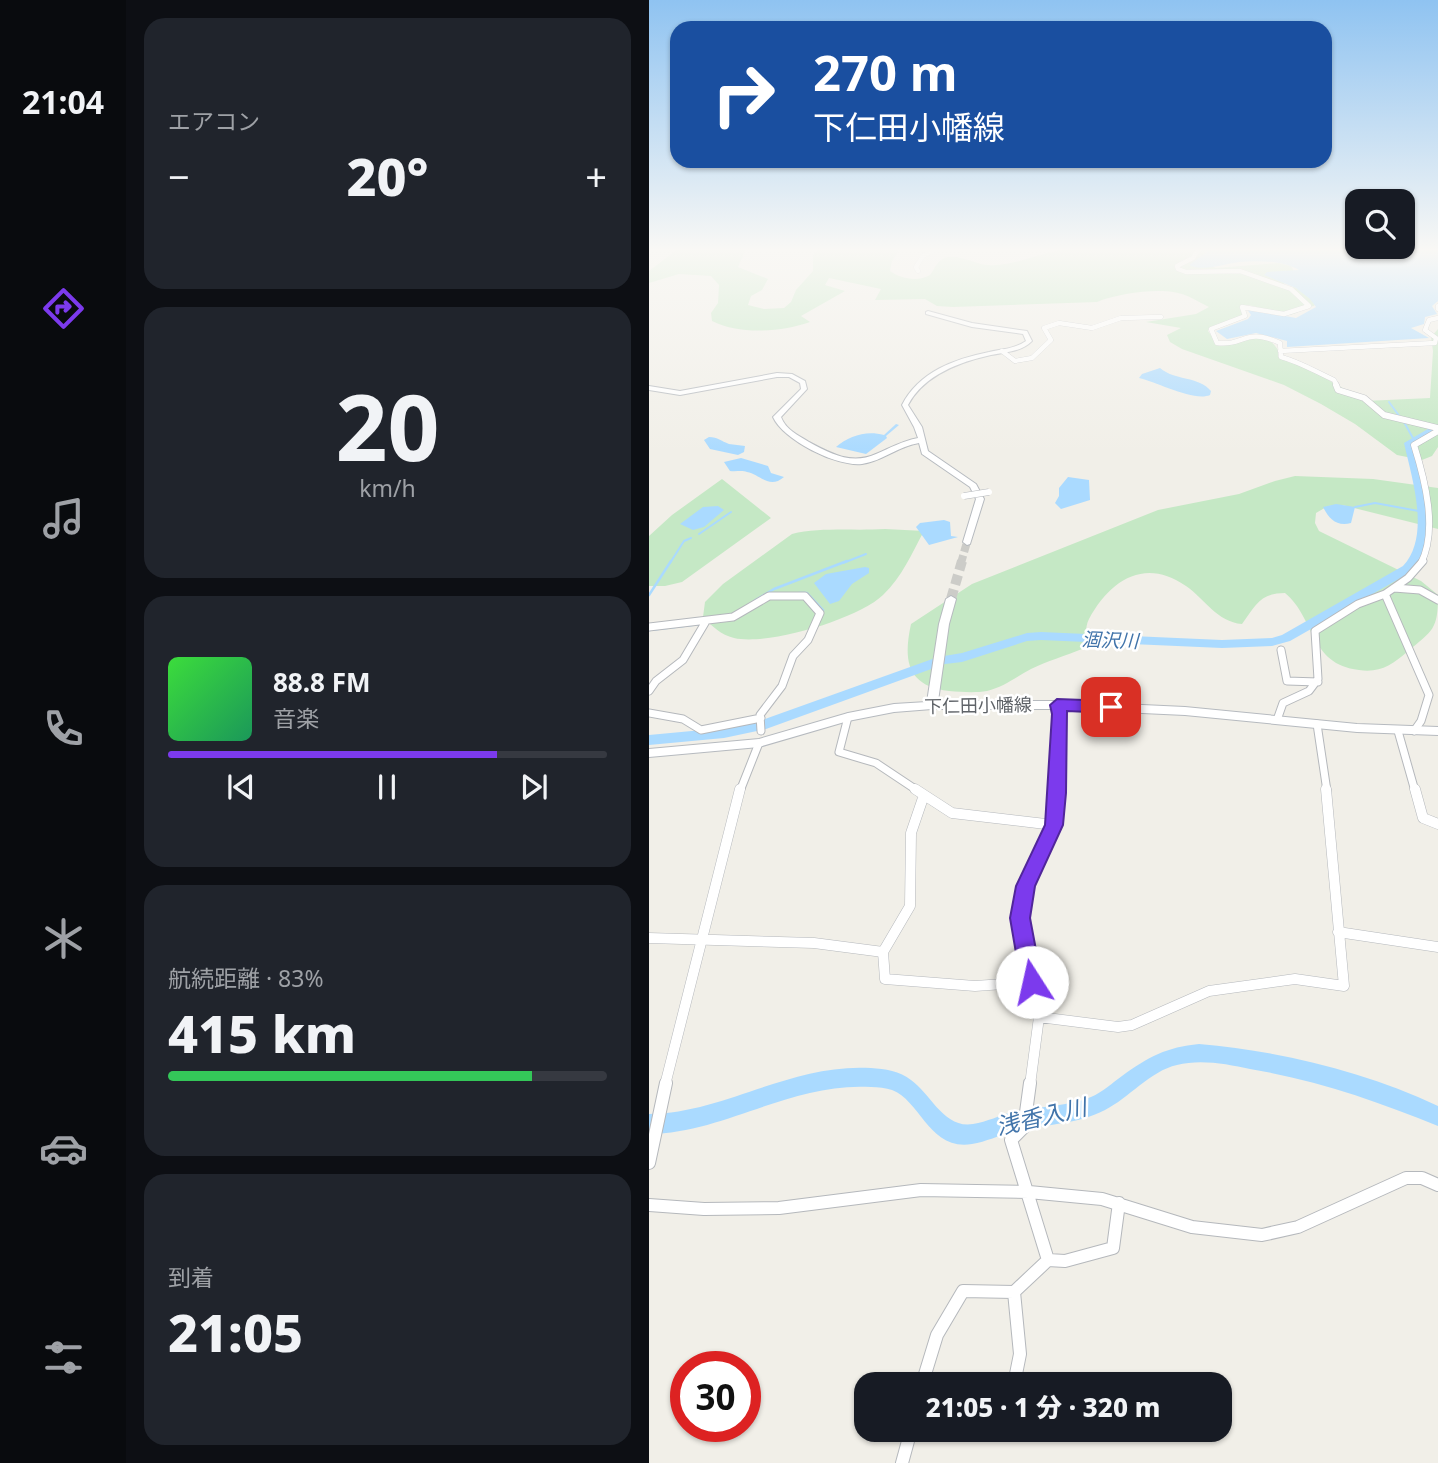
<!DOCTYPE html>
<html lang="ja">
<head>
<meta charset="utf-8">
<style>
	body { margin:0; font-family:"Noto Sans","Noto Sans JP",sans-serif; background:#20242c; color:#f1f3f6; height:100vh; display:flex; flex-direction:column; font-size:26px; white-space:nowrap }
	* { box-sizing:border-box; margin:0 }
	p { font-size:23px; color:#9ea1a6 }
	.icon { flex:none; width:38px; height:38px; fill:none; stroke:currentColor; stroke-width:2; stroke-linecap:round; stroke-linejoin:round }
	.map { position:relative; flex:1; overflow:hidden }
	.details { display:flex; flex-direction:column; gap:18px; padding:18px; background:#0d0f14; width:523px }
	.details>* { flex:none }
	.top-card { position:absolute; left:21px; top:21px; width:662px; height:147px; border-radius:21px; box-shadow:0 2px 5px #0004; background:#1a4fa0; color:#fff; overflow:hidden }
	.buttons { position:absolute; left:696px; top:189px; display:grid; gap:14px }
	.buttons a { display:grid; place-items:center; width:70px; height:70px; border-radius:14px; background:#171b24; box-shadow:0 2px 5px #0004; font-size:35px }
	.speed { position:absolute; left:21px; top:1351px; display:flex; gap:14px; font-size:35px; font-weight:700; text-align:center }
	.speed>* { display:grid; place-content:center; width:91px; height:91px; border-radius:50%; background:#171b24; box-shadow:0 2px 5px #0004; line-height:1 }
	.speed .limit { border:10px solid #d22; background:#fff; color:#111 }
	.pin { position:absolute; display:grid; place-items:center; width:60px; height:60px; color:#fff; margin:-30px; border-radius:14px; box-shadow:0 4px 10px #0006 }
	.me { position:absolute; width:77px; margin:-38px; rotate:350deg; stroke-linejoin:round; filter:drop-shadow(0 0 5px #0008) }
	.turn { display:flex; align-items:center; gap:24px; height:147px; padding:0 28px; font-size:32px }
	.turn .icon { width:91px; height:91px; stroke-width:2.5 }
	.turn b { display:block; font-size:49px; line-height:60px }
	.big { font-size:52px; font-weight:800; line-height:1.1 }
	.details .card { flex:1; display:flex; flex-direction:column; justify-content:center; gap:10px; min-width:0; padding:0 24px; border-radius:21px; background:#20242c }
	.details .dial { align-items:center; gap:0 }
	.dial b { font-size:91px; line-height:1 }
	.song { display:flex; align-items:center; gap:21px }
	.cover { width:84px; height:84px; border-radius:10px; background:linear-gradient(135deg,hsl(120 70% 55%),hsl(150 70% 35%)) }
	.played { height:7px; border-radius:4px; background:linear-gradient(90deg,#7c3aed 75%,#363941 75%) }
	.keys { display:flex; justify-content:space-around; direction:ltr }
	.heat { display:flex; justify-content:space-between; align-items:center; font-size:38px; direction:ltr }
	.charge { height:10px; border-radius:5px; background:linear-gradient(90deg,#34c759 83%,#363941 0) }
	.trip { position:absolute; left:205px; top:1372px; width:378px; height:70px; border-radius:21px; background:#171b24; box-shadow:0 2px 5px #0004; font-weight:800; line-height:70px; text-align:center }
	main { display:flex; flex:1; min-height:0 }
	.menu { display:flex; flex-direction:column; width:126px; justify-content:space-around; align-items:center; background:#090b0e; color:#9ea1a6 }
	.menu .icon { width:49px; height:49px }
	.menu .active { color:#7c3aed }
	.menu b { font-size:32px; color:#f1f3f6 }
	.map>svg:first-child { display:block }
	.green { fill:#c5e8c5 }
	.water { fill:#aadaff }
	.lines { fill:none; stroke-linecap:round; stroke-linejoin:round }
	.stream-far1 { stroke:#aadaff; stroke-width:2 }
	.stream { stroke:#aadaff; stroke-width:2.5 }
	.river { fill:#aadaff; fill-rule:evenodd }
	.secondary-tunnel-far1 { stroke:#ccccc8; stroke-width:8; stroke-dasharray:8 3.5; stroke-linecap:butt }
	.secondary-tunnel { stroke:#ccccc8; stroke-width:10; stroke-dasharray:10 5; stroke-linecap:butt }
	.street-far4-casing { stroke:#b5b8bc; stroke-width:5 }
	.street-far3-casing { stroke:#b5b8bc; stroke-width:7 }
	.street-far2-casing { stroke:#b5b8bc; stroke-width:9 }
	.street-far1-casing { stroke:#b5b8bc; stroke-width:11 }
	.street-casing { stroke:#b5b8bc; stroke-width:14 }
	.secondary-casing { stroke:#b6babf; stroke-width:2 }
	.street-far4 { stroke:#fff; stroke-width:4.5 }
	.street-far3 { stroke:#fff; stroke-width:6 }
	.street-far2 { stroke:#fff; stroke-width:7 }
	.street-far1 { stroke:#fff; stroke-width:10 }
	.street { stroke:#fff; stroke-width:12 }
	.secondary { fill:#fff; fill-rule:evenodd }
	.street-bridge-casing { stroke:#b5b8bc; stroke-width:7; stroke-linecap:butt }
	.street-bridge { stroke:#fff; stroke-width:6 }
	.route { fill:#7c3aed; stroke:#51269a; stroke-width:2 }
	.labels { text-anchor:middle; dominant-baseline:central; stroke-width:5; stroke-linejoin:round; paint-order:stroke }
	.street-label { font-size:18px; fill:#5f6368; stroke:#fff }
	.water-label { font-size:19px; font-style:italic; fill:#4174aa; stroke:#fff }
	.near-water-label { font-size:23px; font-style:italic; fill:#4174aa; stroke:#fff }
</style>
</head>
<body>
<main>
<nav class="menu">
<b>21:04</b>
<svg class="icon active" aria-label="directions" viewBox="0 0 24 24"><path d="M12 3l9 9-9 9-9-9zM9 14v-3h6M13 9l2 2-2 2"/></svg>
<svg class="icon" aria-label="music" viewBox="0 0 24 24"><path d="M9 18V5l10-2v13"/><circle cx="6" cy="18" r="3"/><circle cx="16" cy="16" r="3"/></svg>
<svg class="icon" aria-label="phone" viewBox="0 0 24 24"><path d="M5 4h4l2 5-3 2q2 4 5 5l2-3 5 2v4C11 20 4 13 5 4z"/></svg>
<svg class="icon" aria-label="climate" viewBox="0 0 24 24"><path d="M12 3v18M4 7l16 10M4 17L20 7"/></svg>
<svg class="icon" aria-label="car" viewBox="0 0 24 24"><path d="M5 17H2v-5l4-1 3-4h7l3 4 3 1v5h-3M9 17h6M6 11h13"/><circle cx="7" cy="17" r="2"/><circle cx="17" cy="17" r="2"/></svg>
<svg class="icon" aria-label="filters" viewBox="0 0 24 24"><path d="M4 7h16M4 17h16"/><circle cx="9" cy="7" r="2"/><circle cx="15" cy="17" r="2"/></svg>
</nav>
<section class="details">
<div class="card"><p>エアコン</p>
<div class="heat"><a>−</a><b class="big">20°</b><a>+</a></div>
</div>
<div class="card dial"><b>20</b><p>km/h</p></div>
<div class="card">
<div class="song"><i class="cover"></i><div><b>88.8 FM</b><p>音楽</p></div></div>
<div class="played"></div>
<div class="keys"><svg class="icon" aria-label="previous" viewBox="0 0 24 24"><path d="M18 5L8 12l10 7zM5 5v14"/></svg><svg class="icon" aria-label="pause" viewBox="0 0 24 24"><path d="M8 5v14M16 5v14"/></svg><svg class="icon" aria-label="next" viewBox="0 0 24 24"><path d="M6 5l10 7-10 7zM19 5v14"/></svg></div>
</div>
<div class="card"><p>航続距離 · 83%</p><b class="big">415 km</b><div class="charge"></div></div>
<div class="card"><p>到着</p><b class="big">21:05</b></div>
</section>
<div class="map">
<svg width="789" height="1463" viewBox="0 0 789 1463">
	<rect width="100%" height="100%" fill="#f1efe8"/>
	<path class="green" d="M29,249H97L89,267L119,279L113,290L102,296L99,305L115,309L135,308L142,302L147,290L164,271V255L169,249H248L250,251L243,261L241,271C252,279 269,282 281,275C285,270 288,261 295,258C309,253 325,264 339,265C365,267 390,252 415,250L583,249L559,265L567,268L629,263L642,266L645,271L634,285L654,289L667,301L665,306C655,306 649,315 639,315C624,314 610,305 594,305V314L591,317L560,329L559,331L570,346C592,345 614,326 629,350V357L650,363L716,401L781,398L784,351L782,337L789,329V447L783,456L773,460L748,455L706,424L672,404L635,385L533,349L521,342L518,335L532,328L497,322L547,314L560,307C548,301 538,294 524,292C502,289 468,294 448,302L304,307L288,306L276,299L226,300L232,289L180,278L176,285L196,291L152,316L161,322C133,332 90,335 63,321L62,313L69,303L70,285L62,276L30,274L0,283V271Z
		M646,476L724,479L789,488V529L693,505L679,506L667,513L666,523L670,531L772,581L789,595C789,630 784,630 758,652C743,665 731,673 710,670C660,664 667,619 636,593C611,593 607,605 593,624C568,622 556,599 537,586C496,557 461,580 440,619C435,628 439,639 433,649C416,656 398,661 382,669C367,677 355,687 338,691C326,693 313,692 300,691C258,686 254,661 262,624L323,584L509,510L590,494L626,481Z
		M73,479L122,518L33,582L16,586H0V536L23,515Z
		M236,529L275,531C263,553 253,577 234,595C209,619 119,646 85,638C72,635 63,626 54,617L56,602L74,584L143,534C171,527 206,531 236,529Z"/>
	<path class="water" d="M562,249H721L737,257L750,251L789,249V301L783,306L788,314L776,317L775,324L762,328L780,338L638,347V341L607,333L578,339L567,331L599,319L602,315L598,309L647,318L667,307L661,299L647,288L615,275L618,272L650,270C635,261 609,260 590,262C573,264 556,272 540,265Z
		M511,368C526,381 550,376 562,391L561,395C545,402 508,382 490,378L493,374Z
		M247,424L250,425L237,436L238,438L217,454L187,447C200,436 217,430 235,435Z
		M60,437C69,437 72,441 80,444C85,445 91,445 96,446L95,452L89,455L61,449L55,440Z
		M92,458L119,466L122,473L135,477C120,490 111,474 98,472C93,470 87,472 81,471L75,462Z
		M419,477L440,480L441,500L412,509L406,503L410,496V488Z
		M687,504L706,507L702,523C688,527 680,519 674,507Z
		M69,506L75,510L55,527L44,530L31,524L54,507Z
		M295,520L301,522L302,536L309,537L280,545L267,527L271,523Z
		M216,567L220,568V573L203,584L190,601L181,604L165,583L177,574Z"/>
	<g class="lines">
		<path class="stream-far1" d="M740,402L751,417
			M755,422L765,440
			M706,507L726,503L775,512
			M50,534L82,512
			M21,563L35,541L42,538
			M194,563L217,554"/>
		<path class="stream" d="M150,593H158L174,610
			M0,595L22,561
			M105,601L125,589L198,561
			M0,630L51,624"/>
		<path class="river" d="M784,426L789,429L787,431L765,444L780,512L775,557L762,572L641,641L623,646L573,648L392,640L378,641L313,662L296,664L117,729L75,738L0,745V735L75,728L116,719L289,657L313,653L378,633L392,632L573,640L623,638L633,635L754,566C782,536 763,479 755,443Z
			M550,1044C631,1051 715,1071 789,1106V1126C728,1101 667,1080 601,1069C578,1064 551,1059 528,1065C501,1071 480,1098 456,1110C427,1125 395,1124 364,1132C350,1135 337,1142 323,1144C280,1151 272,1101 243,1090C237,1088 229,1087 222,1087C142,1082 76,1133 0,1134V1114C76,1113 142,1063 222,1068C236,1069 251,1071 262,1080C282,1094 295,1129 324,1124C338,1122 351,1115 364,1112C390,1106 418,1107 442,1097C454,1092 463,1083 473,1076C499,1057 518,1047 550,1044Z"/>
		<path class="secondary-tunnel-far1" d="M312,563L318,542"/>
		<path class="secondary-tunnel" d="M302,599L313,561"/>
		<defs>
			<path id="street-far4" d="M550,249L544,258L528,266L529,269L537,272L591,271L642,289L660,306L635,314L593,307L596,316L562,329L568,343C597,346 595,327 631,343L632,357C651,362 667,372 685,380L688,386
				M269,271L267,267L274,256L287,249
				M789,306V309
				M353,351L366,361L383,358L402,340L395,328L410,323L443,328L472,318L512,317
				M631,351L786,343L787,338L776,330L780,320L789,318"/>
			<path id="street-far3" d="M687,385L689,390L715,398L735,415L789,428
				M772,563C789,530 776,480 765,445L789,431"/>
			<path id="street-far2" d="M745,588L771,590L789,600
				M736,594L780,695L772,721L765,731
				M0,627L84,617L120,596H156L171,613L159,640L144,656L133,686L111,715L112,731
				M632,650L638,681L669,682
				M0,691L7,681L34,660L56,623
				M0,713L34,719L52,730L112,718
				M199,717L190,752L227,763L269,791
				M628,720L634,703L660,691L669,679L666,631L709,604L736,594L759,578L774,561
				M668,724L678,791
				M749,731L766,791
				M91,791L110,743
				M407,791L411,714L408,705"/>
			<path id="street-far1" d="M266,789L303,813L405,825
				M766,789L774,818L789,824
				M689,932L789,947
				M0,938L165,943L234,952L236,979L326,986L383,982
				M234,952L261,906L262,833L275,795
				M390,1017L469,1027L483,1025L560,991L646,979L695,986L677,789
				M16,1085L91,789
				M381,1085L390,1017L371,918L377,886L405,825L407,789"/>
			<path id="street" d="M381,1083L375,1127L362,1140L399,1260
				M0,1163L17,1083
				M0,1205L55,1209L130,1208L272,1190L380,1192L453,1199L543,1227L613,1235L649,1227L757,1178H773L789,1185
				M365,1292L371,1354L365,1384
				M273,1384L288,1335L314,1291L365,1292L399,1260L416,1261L464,1248L470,1203
				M253,1463L262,1430"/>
			<path id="secondary" d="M279,311L323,323L378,331L383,341C372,352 357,352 342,355C310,362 275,375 259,405L273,427L279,451L327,484L335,499L321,544L318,545L314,542L327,499L321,487L273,454L270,443C249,446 234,461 213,464C188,467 134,440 124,417L152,389L151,383L140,377H128L31,395L0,390V386L31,391L128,373L143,374L156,381L158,389L132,417C137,430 149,435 160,442C182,454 203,465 227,454C241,448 253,441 269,438L265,427L253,405C270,372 305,359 340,352C353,349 365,349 377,341L374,334L323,327L277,314V312Z
				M302,596L307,599L300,624L289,701H408L536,707L708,724L789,727V735L708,732L536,715L408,709H283L245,712L199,721L110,747L0,757V749L110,739L199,713L245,704L278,702L290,624L297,599Z"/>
		</defs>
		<use href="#street-far4" class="street-far4-casing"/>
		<use href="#street-far3" class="street-far3-casing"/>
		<use href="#street-far2" class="street-far2-casing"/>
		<use href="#street-far1" class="street-far1-casing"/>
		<use href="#street" class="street-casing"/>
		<use href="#secondary" class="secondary-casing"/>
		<use href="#street-far4" class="street-far4"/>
		<use href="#street-far3" class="street-far3"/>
		<use href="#street-far2" class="street-far2"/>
		<use href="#street-far1" class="street-far1"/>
		<use href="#street" class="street"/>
		<use href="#secondary" class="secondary"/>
		<defs>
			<path id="street-bridge" d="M315,496L340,492"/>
		</defs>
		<use href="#street-bridge" class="street-bridge-casing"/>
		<use href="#street-bridge" class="street-bridge"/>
	</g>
	<linearGradient id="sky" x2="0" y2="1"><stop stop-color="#8fc3f1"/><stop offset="0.55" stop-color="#f9f8f5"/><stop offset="1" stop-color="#f9f8f5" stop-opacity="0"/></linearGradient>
	<rect width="789" height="454" fill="url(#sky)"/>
	<path class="route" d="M408,699L462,701L470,707L462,713L418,711L417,793L414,825L386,886L381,918L393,982L390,989L383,992L375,989L372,982L361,918L367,886L396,825L403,714L401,705Z"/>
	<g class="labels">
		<g class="street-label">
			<text transform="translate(329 705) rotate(-1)">下仁田小幡線</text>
		</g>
		<g class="water-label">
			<text transform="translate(461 640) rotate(2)">涸沢川</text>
		</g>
		<g class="near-water-label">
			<text transform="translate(392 1116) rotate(-13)">浅香入川</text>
		</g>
	</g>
</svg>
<div class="buttons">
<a><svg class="icon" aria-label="search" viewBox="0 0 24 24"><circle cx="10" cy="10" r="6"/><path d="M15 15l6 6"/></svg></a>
</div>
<div class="speed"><div class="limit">30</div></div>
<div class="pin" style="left:462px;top:707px;background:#d93025"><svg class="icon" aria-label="arrive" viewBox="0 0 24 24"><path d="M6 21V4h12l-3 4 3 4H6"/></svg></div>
<svg class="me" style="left:383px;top:982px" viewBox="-20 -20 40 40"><circle r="19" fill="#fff"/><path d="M0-13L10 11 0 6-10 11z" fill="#7c3aed"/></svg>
<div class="trip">21:05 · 1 分 · 320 m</div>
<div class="top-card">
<div class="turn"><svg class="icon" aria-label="right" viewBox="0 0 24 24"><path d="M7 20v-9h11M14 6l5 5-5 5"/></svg><div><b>270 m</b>下仁田小幡線</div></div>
</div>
</div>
</main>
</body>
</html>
